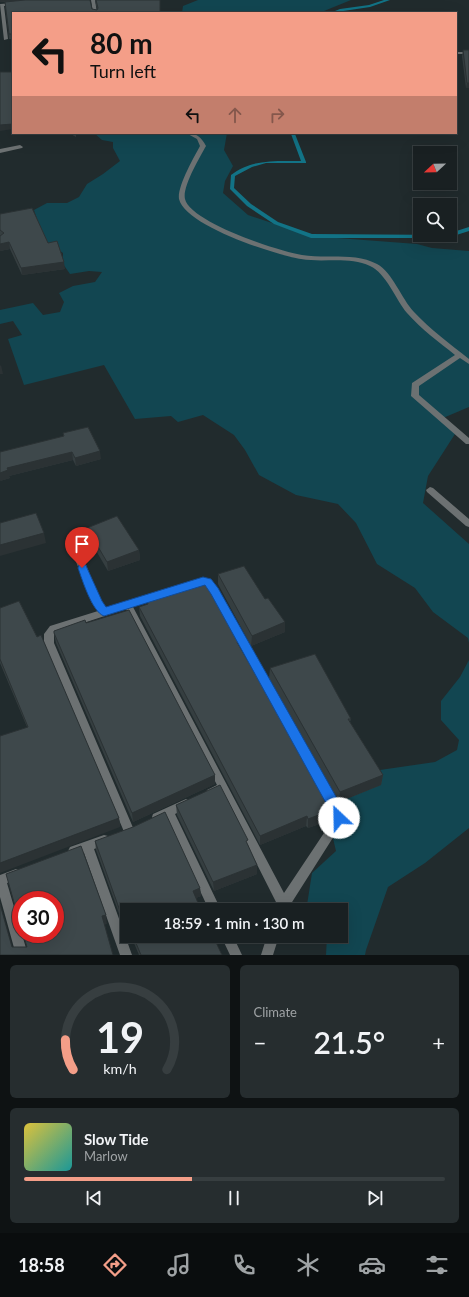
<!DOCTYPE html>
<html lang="en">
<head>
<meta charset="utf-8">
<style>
	body { margin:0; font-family:Lato,sans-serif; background:#262d2f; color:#f1f3f6; height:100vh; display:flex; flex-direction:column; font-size:15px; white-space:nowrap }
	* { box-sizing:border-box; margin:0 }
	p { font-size:13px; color:#9fa3a5 }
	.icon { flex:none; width:22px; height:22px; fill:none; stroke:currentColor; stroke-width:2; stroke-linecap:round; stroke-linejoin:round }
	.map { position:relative; height:955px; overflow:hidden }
	.panel { display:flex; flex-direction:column; gap:10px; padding:10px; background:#0e1213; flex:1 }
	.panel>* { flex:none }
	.banner { position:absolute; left:12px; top:12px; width:445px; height:122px; border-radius:0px; box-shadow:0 4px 16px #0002,0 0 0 1px #373e40; background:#f49e88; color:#111; overflow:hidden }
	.needle { width:26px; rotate:248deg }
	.controls { position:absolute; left:413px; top:146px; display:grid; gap:8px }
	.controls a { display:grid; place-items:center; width:44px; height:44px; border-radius:0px; background:#192022; box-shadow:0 4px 16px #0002,0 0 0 1px #373e40; font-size:20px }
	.speed { position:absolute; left:12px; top:891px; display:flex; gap:8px; font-size:20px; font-weight:700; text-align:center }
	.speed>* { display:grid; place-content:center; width:52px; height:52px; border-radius:50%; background:#192022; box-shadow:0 4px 16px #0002,0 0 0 1px #373e40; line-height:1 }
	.speed .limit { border:6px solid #d22; background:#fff; color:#111 }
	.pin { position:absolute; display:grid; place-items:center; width:34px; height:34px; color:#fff; margin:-41px -17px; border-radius:50% 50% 50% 0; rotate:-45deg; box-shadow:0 0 4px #0007 }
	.pin .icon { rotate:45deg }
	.me { position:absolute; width:44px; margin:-22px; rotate:336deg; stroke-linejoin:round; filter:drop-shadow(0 0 3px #0008) }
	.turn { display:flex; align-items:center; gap:14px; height:84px; padding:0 12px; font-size:18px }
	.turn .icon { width:52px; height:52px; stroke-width:2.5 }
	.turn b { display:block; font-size:28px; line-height:34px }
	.lanes { display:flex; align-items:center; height:38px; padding:0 12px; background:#0003; justify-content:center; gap:20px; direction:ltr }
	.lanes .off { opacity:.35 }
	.big { font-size:30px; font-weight:600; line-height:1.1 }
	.panel .tile { flex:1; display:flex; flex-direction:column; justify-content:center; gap:6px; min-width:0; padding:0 14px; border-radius:6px; background:#262d2f }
	.panel .dial { align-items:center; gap:0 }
	.dial svg { height:104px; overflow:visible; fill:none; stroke:#373e40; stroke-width:7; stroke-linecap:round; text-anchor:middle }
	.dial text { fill:#f1f3f6; stroke:none }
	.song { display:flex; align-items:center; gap:12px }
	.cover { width:48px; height:48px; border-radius:6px; background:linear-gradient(135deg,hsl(50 70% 55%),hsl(180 70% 35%)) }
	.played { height:4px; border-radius:2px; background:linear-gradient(90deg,#f49e88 40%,#373e40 40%) }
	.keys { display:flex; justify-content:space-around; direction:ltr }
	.heat { display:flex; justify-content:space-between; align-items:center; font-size:22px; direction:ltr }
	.panel .tiles { flex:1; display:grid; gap:10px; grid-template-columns:1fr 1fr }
	.tile:last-child { grid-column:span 2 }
	.trip { position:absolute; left:120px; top:903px; width:228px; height:40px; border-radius:0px; background:#192022; box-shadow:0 4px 16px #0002,0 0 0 1px #373e40; font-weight:600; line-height:40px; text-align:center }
	.tab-bar { display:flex; height:64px; justify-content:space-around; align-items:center; background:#0a0d0e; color:#9fa3a5 }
	.tab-bar .icon { width:28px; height:28px }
	.tab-bar .current { color:#f49e88 }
	.tab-bar b { font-size:18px; color:#f1f3f6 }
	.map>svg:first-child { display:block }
	.green { fill:#124651 }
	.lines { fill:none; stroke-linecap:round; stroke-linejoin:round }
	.stream { fill:#127386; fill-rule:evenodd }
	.street { fill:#6c7172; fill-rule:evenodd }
	.wall { fill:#353e40 }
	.shaded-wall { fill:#2b3234 }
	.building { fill:#3e484b; stroke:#2b3234 }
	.route { fill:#1a73e8; stroke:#114b97 }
</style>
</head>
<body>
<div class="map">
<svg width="469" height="955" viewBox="0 0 469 955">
	<rect width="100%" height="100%" fill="#212b2d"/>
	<path class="green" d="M198,0H351L324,11L307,13H182L183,6Z
		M94,133H227L224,150L233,166L225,181L223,193L248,215L311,236L417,244L432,248L469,251V407L443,418L455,434L428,476L423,503L469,544V643L468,638L433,612L415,588L377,564L356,523L338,504L296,495L259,475L245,450L234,435L203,415L178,422L171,416L135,419L104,365L24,385L8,339L22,335L13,321L0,324V310L33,303L43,315L60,312L64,302L59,293L73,286L95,282L102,272L89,271L70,274L63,264V253L51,244L25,243L38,222L34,210L47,203H67L79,197L87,184L103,174L120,161L113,148V142L102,140Z
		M469,660V828L425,863L388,887L366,950L365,955H326L327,936H341V910H313L307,905L312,873L336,851L326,809L340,788L373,771L435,762L457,750L459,740L441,720V701L460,677Z"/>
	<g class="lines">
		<path class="stream" d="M384,0H390L370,7L330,13L340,9L369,5Z
			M291,133H296L295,134L306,162V163H266L252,167L235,176L234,188L251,204L278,222L312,234L450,235V233L469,227V231L447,238H311L274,224L247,206L230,189L231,175C251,159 276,161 301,161L291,134Z"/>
		<path class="street" d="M91,0H95L97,13H93Z
			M15,3L16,5L4,6L8,39L4,40L0,4Z
			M456,52H469V54H456Z
			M186,133C197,133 201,137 206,146C200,157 182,187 185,199C190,222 280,252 302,255C326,259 355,252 377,264C393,273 401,298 414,312C430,329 450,344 469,359V364L460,358L419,386V395L469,438V444H466L411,396L412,383L455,355C439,342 421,329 407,313C396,300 386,273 370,266C349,256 324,263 301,259C276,255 185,226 179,199C177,187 194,157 200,146L197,139Z
			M20,145L23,147L22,148L0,153V149Z
			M430,487L433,488L469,519V527L466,526L427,492L426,490Z
			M72,538L75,539L76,541L101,601L106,608L203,578L211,579L218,589L343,813L341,825L287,910H275L277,904L221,793L211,798L207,796L206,793L207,790L217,785L126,609L56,632L54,635V643L134,830L133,834L129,835L125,834L44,643V634L50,626L98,611L92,603L68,541L69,539ZM203,584H206L212,593L333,813L332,821L284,893L133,607Z
			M186,799L190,801L191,804L190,807L175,814L221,910H209L166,818L157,822L153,820L152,817L153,814Z
			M104,835L108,836L109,840L108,844L94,849L132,955H120L84,853L74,856L70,855L68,851L70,847Z
			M16,869L20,870L22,874L20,878L7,883L28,955H16L0,897V875Z
			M221,936H233L242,955H230Z
			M267,936H279L273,955H261Z"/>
	</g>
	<path class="wall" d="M0,0L97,10V9L95,0H160V13H13V39H9L5,2H12H0Z
		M463,50H469V88H466L462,56Z
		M69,133H76V137Z
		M0,214L48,243L65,269L22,275L10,249L0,251Z
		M63,433L101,459L76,466L73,460L9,476L10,478L0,481L63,437Z
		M87,528L139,550L140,560L108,571L88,537Z
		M218,574L285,632L251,646L218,584Z
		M147,601L242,640L241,650L328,801L332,810L331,820L308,828L306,826L260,845L140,616L139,607L147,604Z
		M0,608L119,818L120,827L27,727L0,663Z
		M86,623L215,784L133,822L56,643L54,633Z
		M270,668L351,719L350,722L383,775L381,785L339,802L269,678Z
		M176,805L248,845L257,874L214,891L177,815Z
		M95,841L200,888L201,896L196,898L127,910V925L124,918L121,919L96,850Z
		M131,936H213L222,955H139Z"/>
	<path class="shaded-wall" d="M0,0H33L0,2Z
		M467,83H469V88H466Z
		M13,124V129L0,131V125Z
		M9,242L10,249L0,251V244Z
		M64,262L65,269L22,275L21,268Z
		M1,365L3,374H0V366Z
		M100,451L101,459L76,466L75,458Z
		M72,452L73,460L9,476L10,478L0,481V473L7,468Z
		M44,533L46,543L0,556V545Z
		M139,550L140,560L108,571L107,562Z
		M285,622V632L251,646L252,636Z
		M242,640V650L237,652V642Z
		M215,775V784L133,822L132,813Z
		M383,775L381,785L339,802L340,792Z
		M332,810L331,820L308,828V819Z
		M307,816L306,826L260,845V836Z
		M119,818L120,827L0,873V863Z
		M257,865V874L214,891L213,882Z
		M200,888L201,896L193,899V891Z
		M123,910L124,918L121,919L120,911Z
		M106,915L107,924L103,925L102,916Z"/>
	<path class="building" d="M25,0H90L92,9L97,10L98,8L96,0H160V13H13V34H9L5,2Z
		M463,50H469V83H467Z
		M0,72H13V124L0,125Z
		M32,208L48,243L57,241L64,262L21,268L9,242L0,244V236L4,233L0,230V214Z
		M88,427L100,451L75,458L72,452L7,468L8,470L0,473V452L64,436L63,433Z
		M36,513L44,533L0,545V523Z
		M117,516L139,550L107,562L87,528Z
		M244,566L265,599L268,598L285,622L252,636L218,574Z
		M209,581L242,640L237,642L255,673L259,672L329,797L327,798L332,810L308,819L307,816L260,836L139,607L148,604L147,601Z
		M19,601L37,637L41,635L119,818L0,863V736L28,727L0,659V608Z
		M129,610L215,775L132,813L54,633V631L85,620L86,623Z
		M315,654L351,719H348L383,775L340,792L270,668Z
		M220,785L248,840L246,841L257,865L213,882L176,805Z
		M165,812L200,888L193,891L201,910H127V920L123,910L120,911L95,841L133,827Z
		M81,846L106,915L102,916L113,955H0V904L12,947H27L23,934H55V900H21V927L6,874Z
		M133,936H213L222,955H141Z"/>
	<path class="route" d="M82,564L86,565L87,568L102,601L106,607L203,577L211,579L218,588L343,809L345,818L343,822L339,824L335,822L332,814L211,594L205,585L104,616C92,612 82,579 78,568L79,565Z"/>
</svg>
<div class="controls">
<a><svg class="needle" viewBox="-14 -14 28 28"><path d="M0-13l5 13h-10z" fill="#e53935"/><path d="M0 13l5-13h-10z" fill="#9fa3a5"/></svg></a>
<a><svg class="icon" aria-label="search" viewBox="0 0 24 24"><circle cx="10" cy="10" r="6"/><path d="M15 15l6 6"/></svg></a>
</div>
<div class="speed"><div class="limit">30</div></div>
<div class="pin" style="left:82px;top:568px;background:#d93025"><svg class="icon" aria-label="arrive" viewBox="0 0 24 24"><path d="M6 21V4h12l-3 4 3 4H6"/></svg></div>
<svg class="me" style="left:339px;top:818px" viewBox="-20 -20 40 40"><circle r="19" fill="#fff"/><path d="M0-13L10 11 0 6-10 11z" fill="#1a73e8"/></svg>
<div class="trip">18:59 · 1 min · 130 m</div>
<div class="banner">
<div class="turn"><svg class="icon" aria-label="left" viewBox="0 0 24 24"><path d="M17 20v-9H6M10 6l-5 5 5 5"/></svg><div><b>80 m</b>Turn left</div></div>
<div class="lanes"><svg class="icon" aria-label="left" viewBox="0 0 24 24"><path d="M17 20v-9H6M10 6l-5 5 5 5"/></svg><svg class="icon off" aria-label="ahead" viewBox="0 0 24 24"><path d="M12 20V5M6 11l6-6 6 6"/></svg><svg class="icon off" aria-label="right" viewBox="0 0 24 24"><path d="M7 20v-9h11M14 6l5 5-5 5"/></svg></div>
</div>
</div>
<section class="panel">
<div class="tiles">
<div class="tile dial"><svg viewBox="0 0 100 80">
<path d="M14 69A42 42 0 1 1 86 69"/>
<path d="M14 69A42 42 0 0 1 8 46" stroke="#f49e88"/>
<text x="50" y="56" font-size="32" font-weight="700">19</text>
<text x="50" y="72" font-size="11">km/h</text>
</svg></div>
<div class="tile"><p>Climate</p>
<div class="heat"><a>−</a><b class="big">21.5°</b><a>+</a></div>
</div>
<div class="tile">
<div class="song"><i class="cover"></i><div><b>Slow Tide</b><p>Marlow</p></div></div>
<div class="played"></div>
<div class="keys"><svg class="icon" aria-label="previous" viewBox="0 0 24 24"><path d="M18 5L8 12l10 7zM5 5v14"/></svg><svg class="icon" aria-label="pause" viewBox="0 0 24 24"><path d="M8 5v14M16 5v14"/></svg><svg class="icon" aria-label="next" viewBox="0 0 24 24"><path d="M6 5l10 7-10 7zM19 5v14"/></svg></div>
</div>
</div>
</section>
<nav class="tab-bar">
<b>18:58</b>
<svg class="icon current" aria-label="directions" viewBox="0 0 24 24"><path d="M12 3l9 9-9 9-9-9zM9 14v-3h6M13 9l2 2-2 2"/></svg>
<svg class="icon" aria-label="music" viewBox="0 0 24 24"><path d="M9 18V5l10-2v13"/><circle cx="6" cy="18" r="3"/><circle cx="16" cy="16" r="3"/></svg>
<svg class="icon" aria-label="phone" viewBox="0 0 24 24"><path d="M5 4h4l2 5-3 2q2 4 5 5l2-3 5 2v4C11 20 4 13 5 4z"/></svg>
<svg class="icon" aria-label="climate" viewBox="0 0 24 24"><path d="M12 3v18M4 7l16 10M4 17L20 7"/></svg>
<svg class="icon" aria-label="car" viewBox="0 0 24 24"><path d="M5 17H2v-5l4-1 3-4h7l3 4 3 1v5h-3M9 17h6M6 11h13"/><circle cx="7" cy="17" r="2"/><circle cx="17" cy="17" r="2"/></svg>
<svg class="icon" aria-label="filters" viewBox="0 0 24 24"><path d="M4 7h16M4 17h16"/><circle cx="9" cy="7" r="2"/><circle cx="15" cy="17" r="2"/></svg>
</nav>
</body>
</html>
